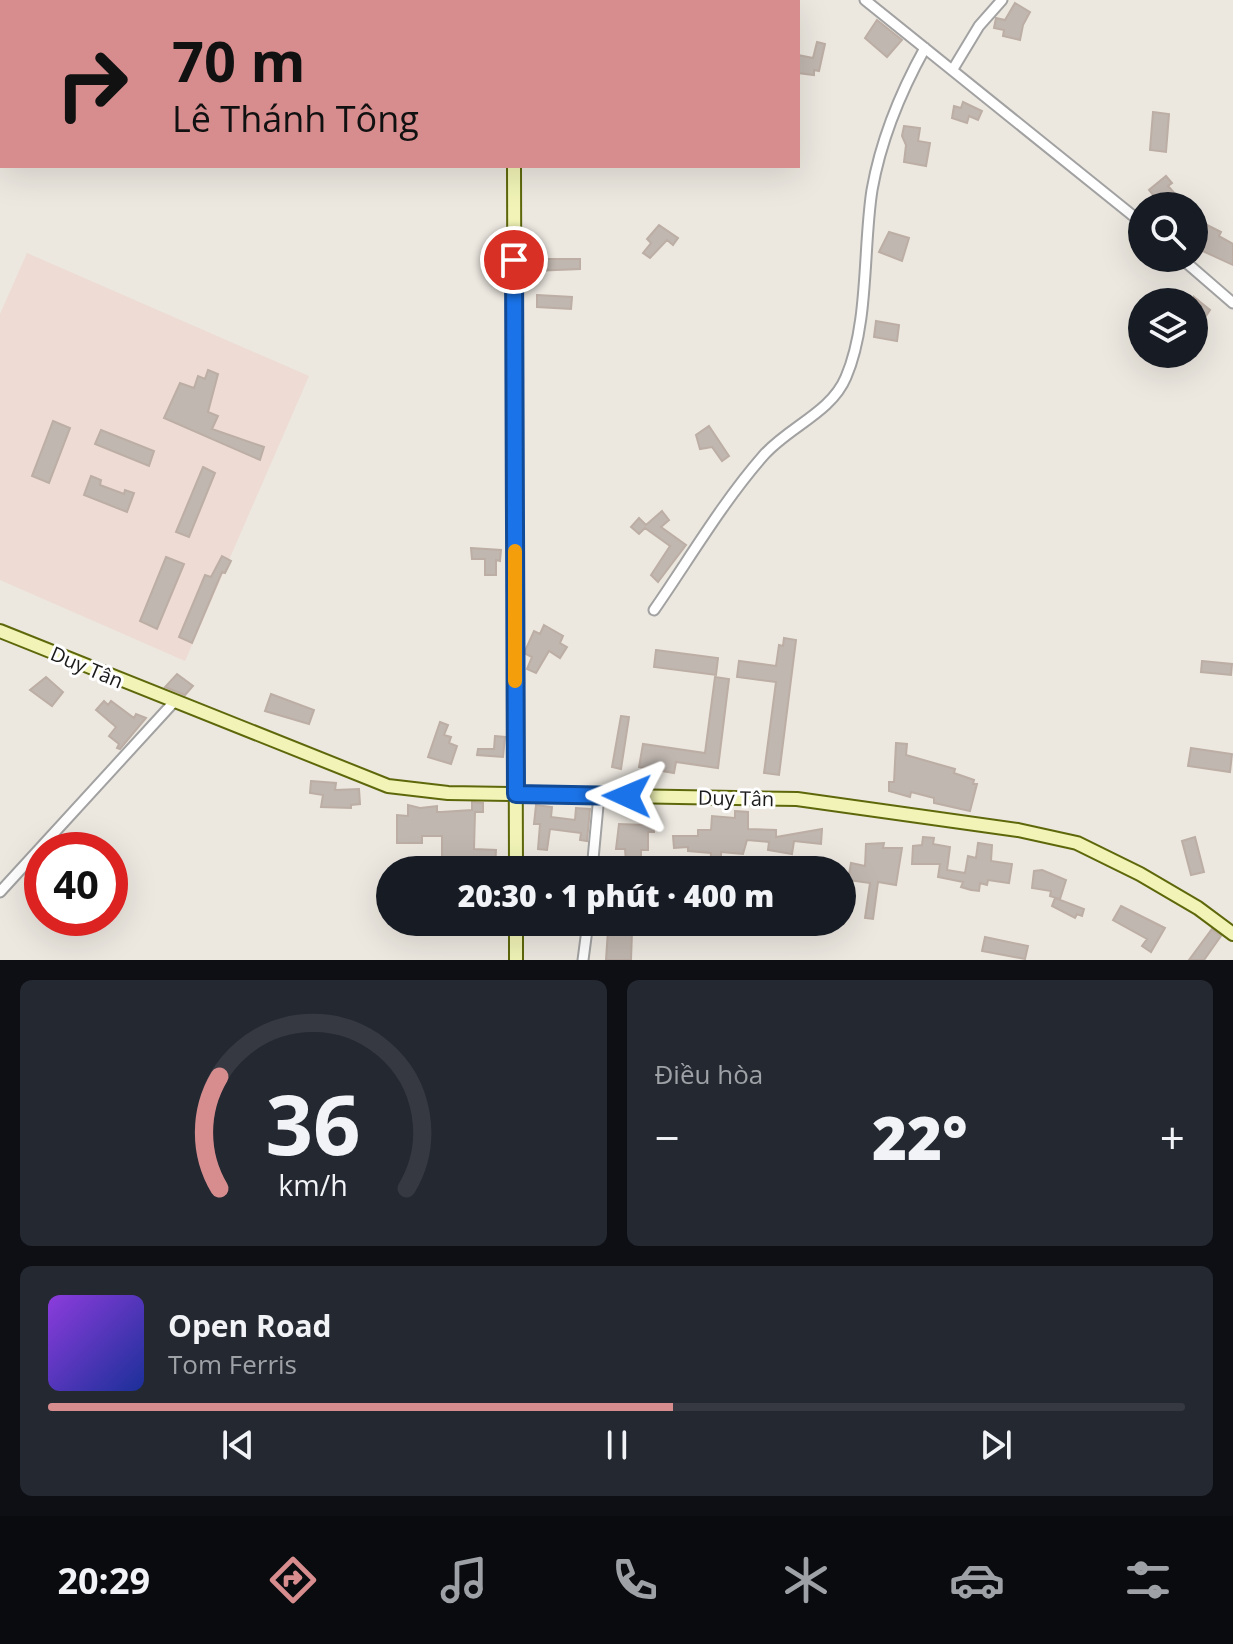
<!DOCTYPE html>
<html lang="vi">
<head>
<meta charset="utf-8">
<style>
	body { margin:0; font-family:"Open Sans",sans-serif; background:#242831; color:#f1f3f6; height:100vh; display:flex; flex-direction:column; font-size:30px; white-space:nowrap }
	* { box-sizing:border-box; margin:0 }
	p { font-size:26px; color:#9ea1a6 }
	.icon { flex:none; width:44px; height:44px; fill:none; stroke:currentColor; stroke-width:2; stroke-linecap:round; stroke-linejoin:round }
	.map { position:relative; height:960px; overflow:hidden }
	.sheet { display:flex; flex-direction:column; gap:20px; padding:20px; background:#0d0f14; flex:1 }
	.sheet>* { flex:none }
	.top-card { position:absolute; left:0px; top:0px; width:800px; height:168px; box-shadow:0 8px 32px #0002; background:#d78c8e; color:#111; overflow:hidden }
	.fabs { position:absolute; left:1128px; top:192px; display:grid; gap:16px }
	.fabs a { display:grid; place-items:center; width:80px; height:80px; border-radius:50%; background:#171b24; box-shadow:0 8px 32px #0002; font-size:40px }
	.speed { position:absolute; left:24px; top:832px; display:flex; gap:16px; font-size:40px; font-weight:700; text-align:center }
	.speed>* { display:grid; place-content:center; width:104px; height:104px; border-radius:50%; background:#171b24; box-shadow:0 8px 32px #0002; line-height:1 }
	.speed .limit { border:12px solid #d22; background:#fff; color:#111 }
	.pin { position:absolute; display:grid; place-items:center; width:68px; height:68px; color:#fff; margin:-34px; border:4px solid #fff; border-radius:50%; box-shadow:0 2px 8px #0007 }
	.me { position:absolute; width:88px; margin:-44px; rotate:271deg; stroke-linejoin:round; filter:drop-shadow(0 0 6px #0008) }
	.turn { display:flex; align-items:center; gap:28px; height:168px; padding:0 40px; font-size:36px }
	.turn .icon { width:104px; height:104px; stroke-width:2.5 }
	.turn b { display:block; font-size:56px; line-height:68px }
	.big { font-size:60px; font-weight:800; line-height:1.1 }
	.sheet .widget { flex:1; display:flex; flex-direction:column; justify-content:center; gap:12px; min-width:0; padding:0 28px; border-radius:12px; background:#242831 }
	.sheet .dial { align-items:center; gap:0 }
	.dial svg { height:208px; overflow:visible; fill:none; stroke:#363941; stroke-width:7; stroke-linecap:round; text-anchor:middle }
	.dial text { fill:#f1f3f6; stroke:none }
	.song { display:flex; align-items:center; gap:24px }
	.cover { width:96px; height:96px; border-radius:12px; background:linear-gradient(135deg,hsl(270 70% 55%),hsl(230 70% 35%)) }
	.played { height:8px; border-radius:4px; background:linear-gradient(90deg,#d78c8e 55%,#363941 55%) }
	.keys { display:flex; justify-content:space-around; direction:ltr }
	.heat { display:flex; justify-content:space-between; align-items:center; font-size:44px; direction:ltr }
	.sheet .tiles { flex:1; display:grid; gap:20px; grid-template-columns:1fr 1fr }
	.widget:last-child { grid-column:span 2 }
	.trip { position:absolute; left:376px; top:856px; width:480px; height:80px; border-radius:40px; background:#171b24; box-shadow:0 8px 32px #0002; font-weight:800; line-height:80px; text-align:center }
	.tab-bar { display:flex; height:128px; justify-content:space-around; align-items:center; background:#090b0e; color:#9ea1a6 }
	.tab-bar .icon { width:56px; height:56px }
	.tab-bar .selected { color:#d78c8e }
	.tab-bar b { font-size:36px; color:#f1f3f6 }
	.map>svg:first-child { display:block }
	.military { fill:#eddbd4 }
	.building { fill:#c0b7b0; stroke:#bcaea4; stroke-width:2 }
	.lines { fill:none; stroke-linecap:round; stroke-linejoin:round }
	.street-casing { stroke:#a2a2a2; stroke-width:13 }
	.secondary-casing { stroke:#5e680b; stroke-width:16 }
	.street { stroke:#fff; stroke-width:9 }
	.secondary { stroke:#f1f4b6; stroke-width:12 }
	.route-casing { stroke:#114b97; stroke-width:20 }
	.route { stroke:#1a73e8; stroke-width:14 }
	.slow { stroke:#f59e0b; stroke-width:14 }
	.labels { text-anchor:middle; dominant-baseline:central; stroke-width:6; stroke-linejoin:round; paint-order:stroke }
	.street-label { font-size:20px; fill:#1b1b1b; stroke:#fff }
</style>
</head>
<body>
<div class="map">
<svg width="1233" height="960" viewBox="0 0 1233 960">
	<rect width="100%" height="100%" fill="#ece8e0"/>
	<path class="military" d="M27,253L309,376L185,661L0,580V314Z"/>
	<path class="building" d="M1015,3L1030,12L1023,25L1020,40L1003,36L1004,30L994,28L996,18L1005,20Z
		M877,20L902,40L887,57L865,38Z
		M817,42L825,44L819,71L814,70V75L798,73V55L813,58Z
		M963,102L982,111L978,120L969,116L967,123L952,118L954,106L961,108Z
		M1153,112L1169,114L1166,152L1150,150Z
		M904,126L920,128L918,141L930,143L926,166L904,162L906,145L902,136Z
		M1166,176L1172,183L1168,186L1186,206H1174L1171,202L1167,206H1152L1158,201L1149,190Z
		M1205,224L1221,232L1219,236L1233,244V265L1194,247Z
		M659,225L678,238L673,245L667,240L650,258L643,253L651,243L647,239Z
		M889,232L909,238L902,261L879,252Z
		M540,259H580V269L533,271L532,261Z
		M537,295L572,297L571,309L537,307Z
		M1194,297L1210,310L1194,334Z
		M876,321L899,325L897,341L874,337Z
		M208,370L218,374L208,412L218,416L212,429L264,447L260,460L164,418L180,383L194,388L198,376L205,379Z
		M53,421L70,428L49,483L32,476Z
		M709,426L729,456L722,461L712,447L700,449L696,435Z
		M101,430L154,451L149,466L95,444Z
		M203,467L215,473L189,537L176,532Z
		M91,476L101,480L100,485L124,494L125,490L134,493L127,512L84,495Z
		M662,511L669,520L661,527L686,545L658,582L651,575L670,546L645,528L639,534L631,527L639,518L646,525Z
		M471,548L501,550L500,561L496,560V575H485V559H472Z
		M222,556L231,561L225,573L222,572L192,643L179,637L205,575L211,577Z
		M166,557L184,564L157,629L140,621Z
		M544,625L563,636L560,643L567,647L560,658L549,651L536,673L527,669L532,657L524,653L534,631L540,634Z
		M784,638L796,640L779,775L764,773L776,682L737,677L739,661L776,666L779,645L783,646Z
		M656,650L718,658L716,675L654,667Z
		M1202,661L1232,664L1231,675L1201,672Z
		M177,674L193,686L185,695L165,687Z
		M46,677L63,692L52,706L30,690Z
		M715,677L729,679L718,768L676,762L674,773L639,767L643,744L705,753Z
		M271,694L314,710L309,724L265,711Z
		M104,701L108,705L111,701L134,718L136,714L146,718L120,749L117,748L119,744L109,736L116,727L96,710Z
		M621,716L629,717L621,769L612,767Z
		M440,722L448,725L444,735L451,737L449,743L457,746L451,764L428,757Z
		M495,736L505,737L503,757L477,755L478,749H494Z
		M896,743L907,744L906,755L955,769L954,773L974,780L973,784H977L970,811L934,803V798L911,792L910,797L889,791V782H894Z
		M1191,748L1232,754L1230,772L1188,766Z
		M311,781L336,783L335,790L359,789L360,804L351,805V808L321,807L323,795L310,793Z
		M472,802L483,803V812H475L474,849L496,850L495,870H445L448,859H442V836H422V843H397V815L408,816V805L420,808L437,806V812H441L472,810Z
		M536,805L552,807L551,817L575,820L576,808L590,809L587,841L580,840L581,833L550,829L547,850L538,849L540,824H534Z
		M735,811L748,812V829L776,830V837L822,829L821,844L794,841L792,854L768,850L769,842L747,840L743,854L721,852V870H710L711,853L688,851V847L674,848L673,836H698V830H711L712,816L735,818Z
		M646,821H654V832H648V850H641V862H626L625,849H616L619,824L646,825Z
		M923,837L934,838L933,844L950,847L947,870L965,873L968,856L976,858L978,843L992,845L991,861L1012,864L1009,883L988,880L987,885L980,883L979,891L971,890L961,887L963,882L938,877L940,864H912L913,846L922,845Z
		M1195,837L1204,872L1191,875L1182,841Z
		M884,843L883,848H902L896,885L878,882L873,919L865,918L870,883L848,880L851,863L865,866L866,844Z
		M1042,870L1066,880L1060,899L1050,896L1051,891L1032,888L1034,871Z
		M1055,898L1084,909L1082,916L1077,914L1075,918L1052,906Z
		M1121,906L1165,928L1151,952L1142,946L1147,939L1113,920Z
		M525,922H561L560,932L525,928Z
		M1212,929L1221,936L1204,960H1189Z
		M608,930L632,932L631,960H606Z
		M985,937L1028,946L1025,959L982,951Z"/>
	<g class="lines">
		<defs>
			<path id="street" d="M865,0L1142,223
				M953,69L979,26L1002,0
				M1181,258L1233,303
				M654,610C690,558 722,503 763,456C788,427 831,413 846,377C869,324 863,247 872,190C881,139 900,93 925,48
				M592,870L599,795
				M0,892L173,703
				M583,960L588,922"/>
			<path id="secondary" d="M513,0V2
				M514,166L516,870
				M0,631L388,786L448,793L797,799L1018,830L1077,843L1140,874L1198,908L1233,934
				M516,922V960"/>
		</defs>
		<use href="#street" class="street-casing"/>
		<use href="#secondary" class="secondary-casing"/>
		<use href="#street" class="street"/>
		<use href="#secondary" class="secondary"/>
	</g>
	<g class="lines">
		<defs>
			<path id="route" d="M514,260L516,794L627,796"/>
		</defs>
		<use href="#route" class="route-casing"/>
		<use href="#route" class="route"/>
		<path class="slow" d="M515,551V681"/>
	</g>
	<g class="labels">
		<g class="street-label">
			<text transform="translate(87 667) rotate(23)">Duy Tân</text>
			<text transform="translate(736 798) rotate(1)">Duy Tân</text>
		</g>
	</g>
</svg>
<div class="fabs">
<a><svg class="icon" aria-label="search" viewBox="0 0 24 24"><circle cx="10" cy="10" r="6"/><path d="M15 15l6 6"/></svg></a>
<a><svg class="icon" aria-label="layers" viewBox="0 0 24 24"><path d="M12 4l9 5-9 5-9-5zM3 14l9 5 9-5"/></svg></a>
</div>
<div class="speed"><div class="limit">40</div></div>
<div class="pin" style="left:514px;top:260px;background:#d93025"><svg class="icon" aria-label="arrive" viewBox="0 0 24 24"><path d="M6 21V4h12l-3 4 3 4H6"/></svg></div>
<svg class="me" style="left:627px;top:796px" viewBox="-20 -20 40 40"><path d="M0-17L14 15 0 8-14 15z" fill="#1a73e8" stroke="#fff" stroke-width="4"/></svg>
<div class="trip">20:30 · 1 phút · 400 m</div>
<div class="top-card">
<div class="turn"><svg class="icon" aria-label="right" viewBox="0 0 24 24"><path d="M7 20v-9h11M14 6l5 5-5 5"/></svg><div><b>70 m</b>Lê Thánh Tông</div></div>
</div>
</div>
<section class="sheet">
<div class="tiles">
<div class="widget dial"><svg viewBox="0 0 100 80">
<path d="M14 69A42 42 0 1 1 86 69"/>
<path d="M14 69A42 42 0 0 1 14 26" stroke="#d78c8e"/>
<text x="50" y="56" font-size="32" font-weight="700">36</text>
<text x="50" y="72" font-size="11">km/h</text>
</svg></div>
<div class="widget"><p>Điều hòa</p>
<div class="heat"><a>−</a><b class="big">22°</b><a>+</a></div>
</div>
<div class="widget">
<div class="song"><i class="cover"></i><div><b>Open Road</b><p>Tom Ferris</p></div></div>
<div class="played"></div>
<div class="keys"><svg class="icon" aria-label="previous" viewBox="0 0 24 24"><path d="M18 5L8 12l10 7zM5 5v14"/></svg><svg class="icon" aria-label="pause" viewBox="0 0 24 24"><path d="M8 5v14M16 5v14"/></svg><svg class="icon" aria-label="next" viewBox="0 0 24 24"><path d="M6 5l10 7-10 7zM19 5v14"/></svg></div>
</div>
</div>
</section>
<nav class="tab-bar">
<b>20:29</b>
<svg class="icon selected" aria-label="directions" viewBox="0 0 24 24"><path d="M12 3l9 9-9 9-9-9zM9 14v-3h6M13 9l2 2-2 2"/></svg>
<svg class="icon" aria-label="music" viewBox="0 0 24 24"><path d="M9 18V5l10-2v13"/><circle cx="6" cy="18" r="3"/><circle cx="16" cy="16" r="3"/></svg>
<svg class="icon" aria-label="phone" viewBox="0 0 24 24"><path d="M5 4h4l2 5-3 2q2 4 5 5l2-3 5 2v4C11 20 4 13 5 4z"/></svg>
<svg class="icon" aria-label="climate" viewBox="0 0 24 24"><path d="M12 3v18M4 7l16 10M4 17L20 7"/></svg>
<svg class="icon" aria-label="car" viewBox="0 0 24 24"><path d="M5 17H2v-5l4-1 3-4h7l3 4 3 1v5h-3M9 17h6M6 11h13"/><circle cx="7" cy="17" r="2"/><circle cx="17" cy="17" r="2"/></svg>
<svg class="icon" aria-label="filters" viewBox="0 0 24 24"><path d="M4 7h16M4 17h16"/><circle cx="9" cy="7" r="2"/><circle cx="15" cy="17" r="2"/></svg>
</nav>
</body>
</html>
